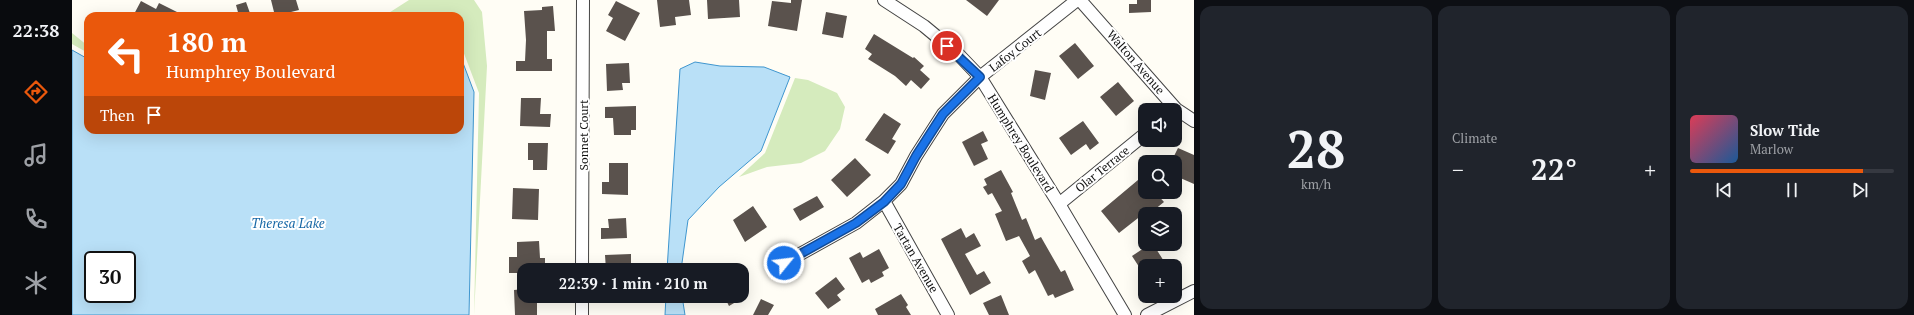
<!DOCTYPE html>
<html lang="en">
<head>
<meta charset="utf-8">
<style>
	body { margin:0; font-family:"PT Serif",serif; background:#20242c; color:#f1f3f6; height:100vh; display:flex; flex-direction:column; font-size:15px; white-space:nowrap }
	* { box-sizing:border-box; margin:0 }
	p { font-size:13px; color:#9ea1a6 }
	.icon { flex:none; width:22px; height:22px; fill:none; stroke:currentColor; stroke-width:2; stroke-linecap:round; stroke-linejoin:round }
	.map { position:relative; flex:1; overflow:hidden }
	.side { display:flex; flex-direction:column; gap:6px; padding:6px; background:#0d0f14; width:720px }
	.side>* { flex:none }
	.hud { position:absolute; left:12px; top:12px; width:380px; height:122px; border-radius:12px; box-shadow:0 4px 16px #0002; background:#ea580c; color:#fff; overflow:hidden }
	.tools { position:absolute; left:1066px; top:103px; display:grid; gap:8px }
	.tools a { display:grid; place-items:center; width:44px; height:44px; border-radius:8px; background:#171b24; box-shadow:0 4px 16px #0002; font-size:20px }
	.speed { position:absolute; left:12px; top:251px; display:flex; gap:8px; font-size:20px; font-weight:700; text-align:center }
	.speed>* { display:grid; place-content:center; width:52px; height:52px; border-radius:50%; background:#171b24; box-shadow:0 4px 16px #0002; line-height:1 }
	.speed .limit { border:2px solid #111; border-radius:6px; background:#fff; color:#111 }
	.pin { position:absolute; display:grid; place-items:center; width:34px; height:34px; color:#fff; margin:-17px; border:2px solid #fff; border-radius:50%; box-shadow:0 1px 4px #0007 }
	.me { position:absolute; width:44px; margin:-22px; rotate:61deg; stroke-linejoin:round; filter:drop-shadow(0 0 3px #0008) }
	.turn { display:flex; align-items:center; gap:14px; height:84px; padding:0 16px; font-size:18px }
	.turn .icon { width:52px; height:52px; stroke-width:2.5 }
	.turn b { display:block; font-size:28px; line-height:34px }
	.then { display:flex; align-items:center; height:38px; padding:0 16px; background:#0003; gap:8px; font-size:15px }
	.big { font-size:30px; font-weight:800; line-height:1.1 }
	.side .widget { flex:1; display:flex; flex-direction:column; justify-content:center; gap:6px; min-width:0; padding:0 14px; border-radius:12px; background:#20242c }
	.side .dial { align-items:center; gap:0 }
	.dial b { font-size:52px; line-height:1 }
	.song { display:flex; align-items:center; gap:12px }
	.cover { width:48px; height:48px; border-radius:6px; background:linear-gradient(135deg,hsl(350 70% 55%),hsl(210 70% 35%)) }
	.played { height:4px; border-radius:2px; background:linear-gradient(90deg,#ea580c 85%,#363941 85%) }
	.keys { display:flex; justify-content:space-around; direction:ltr }
	.heat { display:flex; justify-content:space-between; align-items:center; font-size:22px; direction:ltr }
	.side .tiles { flex:1; display:grid; gap:6px; grid-template-columns:repeat(3,1fr) }
	.trip { position:absolute; left:445px; top:263px; width:232px; height:40px; border-radius:12px; background:#171b24; box-shadow:0 4px 16px #0002; font-weight:800; line-height:40px; text-align:center }
	main { display:flex; flex:1; min-height:0 }
	.dock { display:flex; flex-direction:column; width:72px; justify-content:space-around; align-items:center; background:#090b0e; color:#9ea1a6 }
	.dock .icon { width:28px; height:28px }
	.dock .on { color:#ea580c }
	.dock b { font-size:18px; color:#f1f3f6 }
	.map>svg:first-child { display:block }
	.green { fill:#d5ebbd }
	.water { fill:#b9e0f7; stroke:#3f96cf; fill-rule:evenodd }
	.building { fill:#5a524d }
	.lines { fill:none; stroke-linecap:round; stroke-linejoin:round }
	.minor-casing { stroke:#444; stroke-width:14 }
	.minor { stroke:#fff; stroke-width:12 }
	.route-casing { stroke:#114b97; stroke-width:10 }
	.route { stroke:#1a73e8; stroke-width:7 }
	.labels { text-anchor:middle; dominant-baseline:central; stroke-width:4; stroke-linejoin:round; paint-order:stroke }
	.street-label { font-size:12px; fill:#111; stroke:#fff }
	.water-label { font-size:13px; font-style:italic; fill:#1768a6; stroke:#fff }
</style>
</head>
<body>
<main>
<nav class="dock">
<b>22:38</b>
<svg class="icon on" aria-label="directions" viewBox="0 0 24 24"><path d="M12 3l9 9-9 9-9-9zM9 14v-3h6M13 9l2 2-2 2"/></svg>
<svg class="icon" aria-label="music" viewBox="0 0 24 24"><path d="M9 18V5l10-2v13"/><circle cx="6" cy="18" r="3"/><circle cx="16" cy="16" r="3"/></svg>
<svg class="icon" aria-label="phone" viewBox="0 0 24 24"><path d="M5 4h4l2 5-3 2q2 4 5 5l2-3 5 2v4C11 20 4 13 5 4z"/></svg>
<svg class="icon" aria-label="climate" viewBox="0 0 24 24"><path d="M12 3v18M4 7l16 10M4 17L20 7"/></svg>
</nav>
<div class="map">
<svg width="1122" height="315" viewBox="0 0 1122 315">
	<rect width="100%" height="100%" fill="#fffdf5"/>
	<path class="green" d="M337,0H402L410,12L415,66L402,315L407,93L388,43V16H312Z
		M0,33L16,46V53L0,44Z
		M723,78L736,80L765,93L773,107L768,129L753,151L729,163L695,167L667,177L693,153Z"/>
	<path class="water" d="M0,50L16,59V130H388V55L402,92L397,315H0ZM21,260H55V294H21Z
		M623,62L648,66L692,67L718,77L689,151L647,187L616,220L609,270H595L608,69Z
		M594,296H610L613,315H593Z"/>
	<path class="building" d="M199,0H224L227,10L203,16Z
		M585,0H617L619,15L603,17L604,25L588,27Z
		M635,0H667L668,17L636,19Z
		M719,0H730L725,31L696,26L700,1L719,3Z
		M894,0H927L915,16Z
		M1065,0H1079V12L1057,13V4H1065Z
		M69,1L84,9L87,3L113,16H61Z
		M544,1L568,13L553,41L534,31L541,18L536,15Z
		M174,2L179,16H167L164,5Z
		M481,6L483,31H475V59H480V71H444V61H453L454,40L452,11L470,10V7Z
		M754,12L775,16L771,38L750,34Z
		M802,34L841,58L842,57L852,66L848,70L858,79L849,89L839,80L834,86L823,76L796,59L800,54L793,49Z
		M1003,43L1022,66L1006,79L987,56Z
		M557,63L558,83H550L551,90L535,91L534,64Z
		M963,70L979,73L973,100L958,96Z
		M1046,82L1062,101L1044,116L1028,97Z
		M449,98H469L468,114H479L478,127L448,126Z
		M564,106V130H559V135H542L541,118H533V107Z
		M812,113L829,124L820,139L824,141L816,154L793,140Z
		M1011,121L1027,143L1018,150L1014,144L999,155L987,138Z
		M911,131L916,141L909,144L916,159L902,166L890,142Z
		M456,143H476L475,170H461V160H456Z
		M1106,148L1122,155V184L1106,177L1109,172L1103,170V162H1099Z
		M783,158L799,175L775,197L759,180Z
		M537,163H556V195L530,194V182H537Z
		M929,170L941,192L939,193L950,220L954,218L963,240L969,237L989,272L993,270L1002,290L983,298L981,294L976,296L963,270L957,274L950,261L958,256L947,236L934,241L923,214L930,211L920,193L916,195L911,187L915,185L912,179Z
		M1066,180L1070,185L1073,182V192H1083L1092,202L1077,214L1075,211L1047,233L1029,211Z
		M441,188L467,189L466,220L440,219Z
		M745,196L752,207L728,221L721,209Z
		M681,206L695,227L673,242L661,220Z
		M554,218L555,238L529,239V228H537L536,219Z
		M889,228L894,238L902,233L909,246L893,254L905,275L912,271L919,283L898,295L869,239Z
		M467,241L468,258H473V270H452V273H437V257H445V242Z
		M1078,244H1081L1095,266H1073V276L1060,256Z
		M807,249L817,268L810,272L812,276L799,283L797,279L790,283L777,258L788,252L791,258Z
		M559,254V270H534L533,255Z
		M764,277L773,289L765,295L769,300L756,309L743,293Z
		M452,289V296H465V315H443L442,290Z
		M829,294L836,305L834,307L839,315H806L803,309Z
		M929,295L937,315H917L911,303Z
		M652,296H674L657,306Z
		M689,299L702,305L696,315H681Z"/>
	<g class="lines">
		<defs>
			<path id="minor" d="M812,0L852,26L887,55L908,77L987,204L1053,315
				M1008,0L1104,109L1122,121
				M812,201L876,315
				M987,204L1073,134
				M712,263L784,223L812,201L829,184L844,156L871,114L908,77L1005,0
				M510,270L511,0
				M510,315V296
				M1075,315L1122,291"/>
		</defs>
		<use href="#minor" class="minor-casing"/>
		<use href="#minor" class="minor"/>
	</g>
	<g class="lines">
		<defs>
			<path id="route" d="M712,263L784,223L812,202L829,184L844,156L871,114L908,77L875,46"/>
		</defs>
		<use href="#route" class="route-casing"/>
		<use href="#route" class="route"/>
	</g>
	<g class="labels">
		<g class="street-label">
			<text transform="translate(943 50) rotate(-38)">Lafoy Court</text>
			<text transform="translate(1064 62) rotate(49)">Walton Avenue</text>
			<text transform="translate(511 135) rotate(-90)">Sonnet Court</text>
			<text transform="translate(949 143) rotate(58)">Humphrey Boulevard</text>
			<text transform="translate(1030 169) rotate(-39)">Olar Terrace</text>
			<text transform="translate(844 258) rotate(60)">Tartan Avenue</text>
		</g>
		<g class="water-label">
			<text x="216" y="223">Theresa Lake</text>
		</g>
	</g>
</svg>
<div class="tools">
<a><svg class="icon" aria-label="sound" viewBox="0 0 24 24"><path d="M4 9h4l5-4v14l-5-4H4zM17 9q2 3 0 6"/></svg></a>
<a><svg class="icon" aria-label="search" viewBox="0 0 24 24"><circle cx="10" cy="10" r="6"/><path d="M15 15l6 6"/></svg></a>
<a><svg class="icon" aria-label="layers" viewBox="0 0 24 24"><path d="M12 4l9 5-9 5-9-5zM3 14l9 5 9-5"/></svg></a>
<a>+</a>
</div>
<div class="speed"><div class="limit">30</div></div>
<div class="pin" style="left:875px;top:46px;background:#d93025"><svg class="icon" aria-label="arrive" viewBox="0 0 24 24"><path d="M6 21V4h12l-3 4 3 4H6"/></svg></div>
<svg class="me" style="left:712px;top:263px" viewBox="-20 -20 40 40"><circle r="17" fill="#1a73e8" stroke="#fff" stroke-width="3"/><path d="M0-11L8 9 0 5-8 9z" fill="#fff"/></svg>
<div class="trip">22:39 · 1 min · 210 m</div>
<div class="hud">
<div class="turn"><svg class="icon" aria-label="left" viewBox="0 0 24 24"><path d="M17 20v-9H6M10 6l-5 5 5 5"/></svg><div><b>180 m</b>Humphrey Boulevard</div></div>
<div class="then">Then<svg class="icon" aria-label="arrive" viewBox="0 0 24 24"><path d="M6 21V4h12l-3 4 3 4H6"/></svg></div>
</div>
</div>
<section class="side">
<div class="tiles">
<div class="widget dial"><b>28</b><p>km/h</p></div>
<div class="widget"><p>Climate</p>
<div class="heat"><a>−</a><b class="big">22°</b><a>+</a></div>
</div>
<div class="widget">
<div class="song"><i class="cover"></i><div><b>Slow Tide</b><p>Marlow</p></div></div>
<div class="played"></div>
<div class="keys"><svg class="icon" aria-label="previous" viewBox="0 0 24 24"><path d="M18 5L8 12l10 7zM5 5v14"/></svg><svg class="icon" aria-label="pause" viewBox="0 0 24 24"><path d="M8 5v14M16 5v14"/></svg><svg class="icon" aria-label="next" viewBox="0 0 24 24"><path d="M6 5l10 7-10 7zM19 5v14"/></svg></div>
</div>
</div>
</section>
</main>
</body>
</html>
